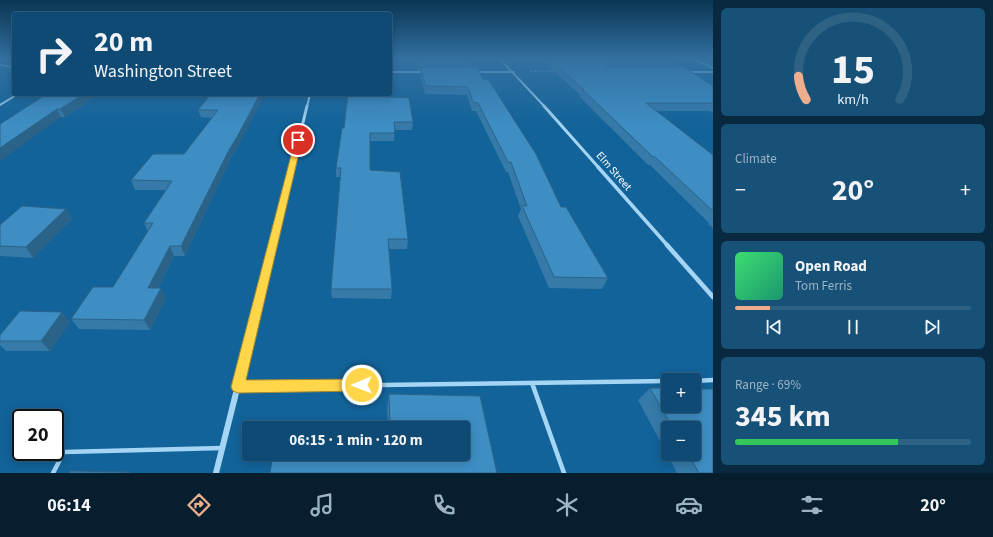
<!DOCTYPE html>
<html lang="en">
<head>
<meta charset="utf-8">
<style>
	body { margin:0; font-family:"Source Sans 3",sans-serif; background:#175178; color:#f1f3f6; height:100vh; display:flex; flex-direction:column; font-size:15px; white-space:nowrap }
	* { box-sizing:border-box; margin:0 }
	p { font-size:13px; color:#9bb3c4 }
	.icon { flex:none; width:22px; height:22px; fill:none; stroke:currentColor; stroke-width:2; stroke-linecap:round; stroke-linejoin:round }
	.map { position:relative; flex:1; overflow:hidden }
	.drawer { display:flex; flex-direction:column; gap:8px; padding:8px; background:#08293f; width:280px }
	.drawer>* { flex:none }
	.guide { position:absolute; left:12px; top:12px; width:380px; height:84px; border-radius:4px; box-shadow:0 2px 10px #0003,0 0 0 1px #2e6285; background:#0e4a73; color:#f1f3f6; overflow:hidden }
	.tools { position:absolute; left:661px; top:373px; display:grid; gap:8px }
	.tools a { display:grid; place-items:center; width:40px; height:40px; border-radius:4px; background:#0e4a73; box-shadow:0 2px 10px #0003,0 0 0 1px #2e6285; font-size:20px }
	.speed { position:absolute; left:12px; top:409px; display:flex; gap:8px; font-size:20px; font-weight:700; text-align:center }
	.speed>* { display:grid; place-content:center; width:52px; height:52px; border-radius:50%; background:#0e4a73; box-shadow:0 2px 10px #0003,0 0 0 1px #2e6285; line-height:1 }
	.speed .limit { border:2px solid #111; border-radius:6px; background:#fff; color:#111 }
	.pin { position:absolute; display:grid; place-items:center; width:34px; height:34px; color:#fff; margin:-17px; border:2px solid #fff; border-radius:50%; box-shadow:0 1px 4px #0007 }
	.me { position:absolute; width:44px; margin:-22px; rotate:269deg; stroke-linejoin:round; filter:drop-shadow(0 0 3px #0008) }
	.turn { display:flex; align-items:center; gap:14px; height:84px; padding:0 16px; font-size:18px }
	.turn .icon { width:52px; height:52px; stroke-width:2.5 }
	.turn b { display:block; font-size:28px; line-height:34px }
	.big { font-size:30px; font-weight:700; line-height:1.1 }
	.drawer .card { flex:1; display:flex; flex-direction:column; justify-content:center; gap:6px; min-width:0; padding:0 14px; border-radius:6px; background:#175178 }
	.drawer .dial { align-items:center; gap:0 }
	.dial svg { height:104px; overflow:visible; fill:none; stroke:#2e6285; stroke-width:7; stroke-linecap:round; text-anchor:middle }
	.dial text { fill:#f1f3f6; stroke:none }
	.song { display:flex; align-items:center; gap:12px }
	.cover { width:48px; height:48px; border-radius:6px; background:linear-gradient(135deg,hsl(140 70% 55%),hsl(160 70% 35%)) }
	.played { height:4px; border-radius:2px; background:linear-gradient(90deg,#eead8d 15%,#2e6285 15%) }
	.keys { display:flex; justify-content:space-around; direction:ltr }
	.heat { display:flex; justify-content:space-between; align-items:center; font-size:22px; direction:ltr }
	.charge { height:6px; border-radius:3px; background:linear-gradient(90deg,#34c759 69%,#2e6285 0) }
	.trip { position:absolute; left:242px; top:421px; width:228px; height:40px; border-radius:4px; background:#0e4a73; box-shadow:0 2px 10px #0003,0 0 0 1px #2e6285; font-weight:700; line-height:40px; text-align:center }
	.menu { display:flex; height:64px; justify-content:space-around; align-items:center; background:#061e2e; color:#9bb3c4 }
	.menu .icon { width:28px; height:28px }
	.menu .current { color:#eead8d }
	.menu b { font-size:18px; color:#f1f3f6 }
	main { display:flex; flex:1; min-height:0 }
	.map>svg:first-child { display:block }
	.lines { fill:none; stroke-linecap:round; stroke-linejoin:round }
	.path { stroke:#a4d5f4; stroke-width:1.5; stroke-dasharray:1 1.5; stroke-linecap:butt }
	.lane { stroke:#a4d5f4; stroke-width:4.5 }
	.street-far4 { stroke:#a4d5f4; stroke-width:2 }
	.street-far3 { stroke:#a4d5f4; stroke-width:3 }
	.street-far2 { stroke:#a4d5f4; stroke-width:3.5 }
	.street-far1 { stroke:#a4d5f4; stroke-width:4.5 }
	.street { stroke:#a4d5f4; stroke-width:6 }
	.wall { fill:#357aa8; fill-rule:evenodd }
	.shaded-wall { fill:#2b6388 }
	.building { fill:#3e8ec3; stroke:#2b6388 }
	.route { fill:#ffd54a; stroke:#a68a30 }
	.labels { text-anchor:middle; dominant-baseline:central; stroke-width:4; stroke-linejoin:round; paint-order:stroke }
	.street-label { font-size:11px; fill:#fff; stroke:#126399 }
</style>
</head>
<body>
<main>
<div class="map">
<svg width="713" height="473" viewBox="0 0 713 473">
	<rect width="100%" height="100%" fill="#126399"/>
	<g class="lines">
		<path class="path" d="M530,71H557"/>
		<path class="lane" d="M694,381L713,380
			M532,383L564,473
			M238,387L668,381
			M53,473L64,452L223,448"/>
		<path class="street-far4" d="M500,59L545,107
			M694,59L713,68
			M0,65L14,67
			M390,72H424
			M474,72H514
			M687,72H713
			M0,105L18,94
			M307,107L310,94"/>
		<path class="street-far3" d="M544,106L599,168
			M292,168L307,106"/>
		<path class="street-far2" d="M598,167L668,246
			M272,246L292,167"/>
		<path class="street-far1" d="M667,245L713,297
			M248,346L273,245"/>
		<path class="street" d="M216,473L248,345"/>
	</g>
	<path class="wall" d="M415,59H469L473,66V67L483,79L561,207L608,278L602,289L549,288L518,216L521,209L508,172H506L476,111H472L467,95L425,94L420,74V70H418Z
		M541,59H669L675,62L673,67L713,86V113L710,111H656L713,155V228L708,224L709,223L650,165H648L580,97V95Z
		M47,94L86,103L65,117H61Z
		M211,94L239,145L231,158L185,256H174L158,288L166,298L150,330L79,329L71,319L113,287L148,232L144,223L166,190H135L131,180L184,154L212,118L201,117L198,110Z
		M386,97L413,122L412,130H395L394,141H370V170L408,239L407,249H389L392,289L391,299L332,298L331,289L340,177H336V168L344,128Z
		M66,209L72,219L33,258L0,256V225Z
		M70,322L50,351H6L0,345V335Z
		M650,388H668V406H694V389H713V473H677L638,400ZM668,428H694V454H668Z
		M389,394L463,454L388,427L387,407Z"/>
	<path class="shaded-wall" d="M84,94H98L86,103L65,117L60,109Z
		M260,94H265L239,145L231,158L185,256L181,246L229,150Z
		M57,109L61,117L0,161V148Z
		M66,209L72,219L33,258L26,247Z
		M170,246L174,256L153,298L148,288Z
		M161,288L166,298L150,330L144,320Z
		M62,312L70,322L50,351L41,341Z"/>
	<path class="building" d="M417,59H469L473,66H419Z
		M550,59H669L675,62H606L603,65L606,67H684L713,86V103H646L713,155V211L655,157H653L582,89L584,90Z
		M420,67H477L483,79H488L536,154L561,207H566L608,278L554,277L522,206H527L511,162H508L478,103L473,102L468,87L426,86Z
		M47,94H84L60,109H57L0,148V124Z
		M211,94H260L237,137L229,150L181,246H170L148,288H161L144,320L71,319L93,287H113L153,223H144L172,181L131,180L153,154H184L218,110H198Z
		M348,94H385L386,97L409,98L413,122H394L395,133H370V170L400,172L408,239H388L392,289H331L341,168H336L342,128H344Z
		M22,206L66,209L26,247L0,246V225Z
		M20,311L62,312L41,341H0V335Z
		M650,388H668V406H694V389H713V473H699L688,454H694V428H673Z
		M389,394L480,396L497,473H270L273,454H463V428H312V425L390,427Z
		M70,471L130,472L129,473H69Z"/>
	<linearGradient id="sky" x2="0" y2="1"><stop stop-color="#0a3654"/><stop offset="0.47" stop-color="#3371a2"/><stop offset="1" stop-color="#3371a2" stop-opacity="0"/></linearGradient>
	<rect width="713" height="125" fill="url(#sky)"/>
	<path class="route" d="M298,138L302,140L246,380L362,379L366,381L368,385L366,389L362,391L238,393L233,391L231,387L295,140Z"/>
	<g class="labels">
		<g class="street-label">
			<text transform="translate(614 171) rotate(49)">Elm Street</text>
		</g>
	</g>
</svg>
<div class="tools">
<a>+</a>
<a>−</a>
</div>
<div class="speed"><div class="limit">20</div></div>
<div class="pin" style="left:298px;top:140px;background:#d93025"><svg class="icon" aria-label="arrive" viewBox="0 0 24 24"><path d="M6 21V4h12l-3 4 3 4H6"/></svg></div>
<svg class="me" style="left:362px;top:385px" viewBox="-20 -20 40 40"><circle r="17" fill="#ffd54a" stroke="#fff" stroke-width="3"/><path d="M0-11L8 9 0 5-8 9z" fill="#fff"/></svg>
<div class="trip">06:15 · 1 min · 120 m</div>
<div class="guide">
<div class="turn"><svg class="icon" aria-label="right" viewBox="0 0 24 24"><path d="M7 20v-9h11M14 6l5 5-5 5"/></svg><div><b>20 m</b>Washington Street</div></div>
</div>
</div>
<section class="drawer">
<div class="card dial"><svg viewBox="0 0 100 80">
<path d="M14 69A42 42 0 1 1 86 69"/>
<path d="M14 69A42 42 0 0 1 8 51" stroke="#eead8d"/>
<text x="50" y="56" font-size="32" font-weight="700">15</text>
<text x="50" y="72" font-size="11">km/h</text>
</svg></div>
<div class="card"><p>Climate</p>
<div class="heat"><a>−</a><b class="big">20°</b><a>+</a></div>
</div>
<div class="card">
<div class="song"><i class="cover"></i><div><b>Open Road</b><p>Tom Ferris</p></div></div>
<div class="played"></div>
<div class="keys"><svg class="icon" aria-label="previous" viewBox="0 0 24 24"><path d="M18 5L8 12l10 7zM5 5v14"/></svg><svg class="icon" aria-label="pause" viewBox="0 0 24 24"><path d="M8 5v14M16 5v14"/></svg><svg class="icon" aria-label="next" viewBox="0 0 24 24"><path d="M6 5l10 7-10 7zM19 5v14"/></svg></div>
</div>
<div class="card"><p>Range · 69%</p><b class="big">345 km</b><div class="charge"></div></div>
</section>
</main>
<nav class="menu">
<b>06:14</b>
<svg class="icon current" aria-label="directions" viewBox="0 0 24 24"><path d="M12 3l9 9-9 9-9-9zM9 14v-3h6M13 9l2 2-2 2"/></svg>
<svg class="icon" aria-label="music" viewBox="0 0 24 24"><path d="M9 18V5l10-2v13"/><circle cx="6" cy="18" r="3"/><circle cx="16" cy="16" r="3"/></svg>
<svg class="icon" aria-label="phone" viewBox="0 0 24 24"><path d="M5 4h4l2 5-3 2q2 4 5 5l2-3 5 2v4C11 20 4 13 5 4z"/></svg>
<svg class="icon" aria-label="climate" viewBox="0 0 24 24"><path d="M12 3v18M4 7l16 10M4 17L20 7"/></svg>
<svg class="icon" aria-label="car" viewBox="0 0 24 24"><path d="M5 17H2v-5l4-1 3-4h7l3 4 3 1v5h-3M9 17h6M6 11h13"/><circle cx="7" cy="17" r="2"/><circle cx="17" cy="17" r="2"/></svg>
<svg class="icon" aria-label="filters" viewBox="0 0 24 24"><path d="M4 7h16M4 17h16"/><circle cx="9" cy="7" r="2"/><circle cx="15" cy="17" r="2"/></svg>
<b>20°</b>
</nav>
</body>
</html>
